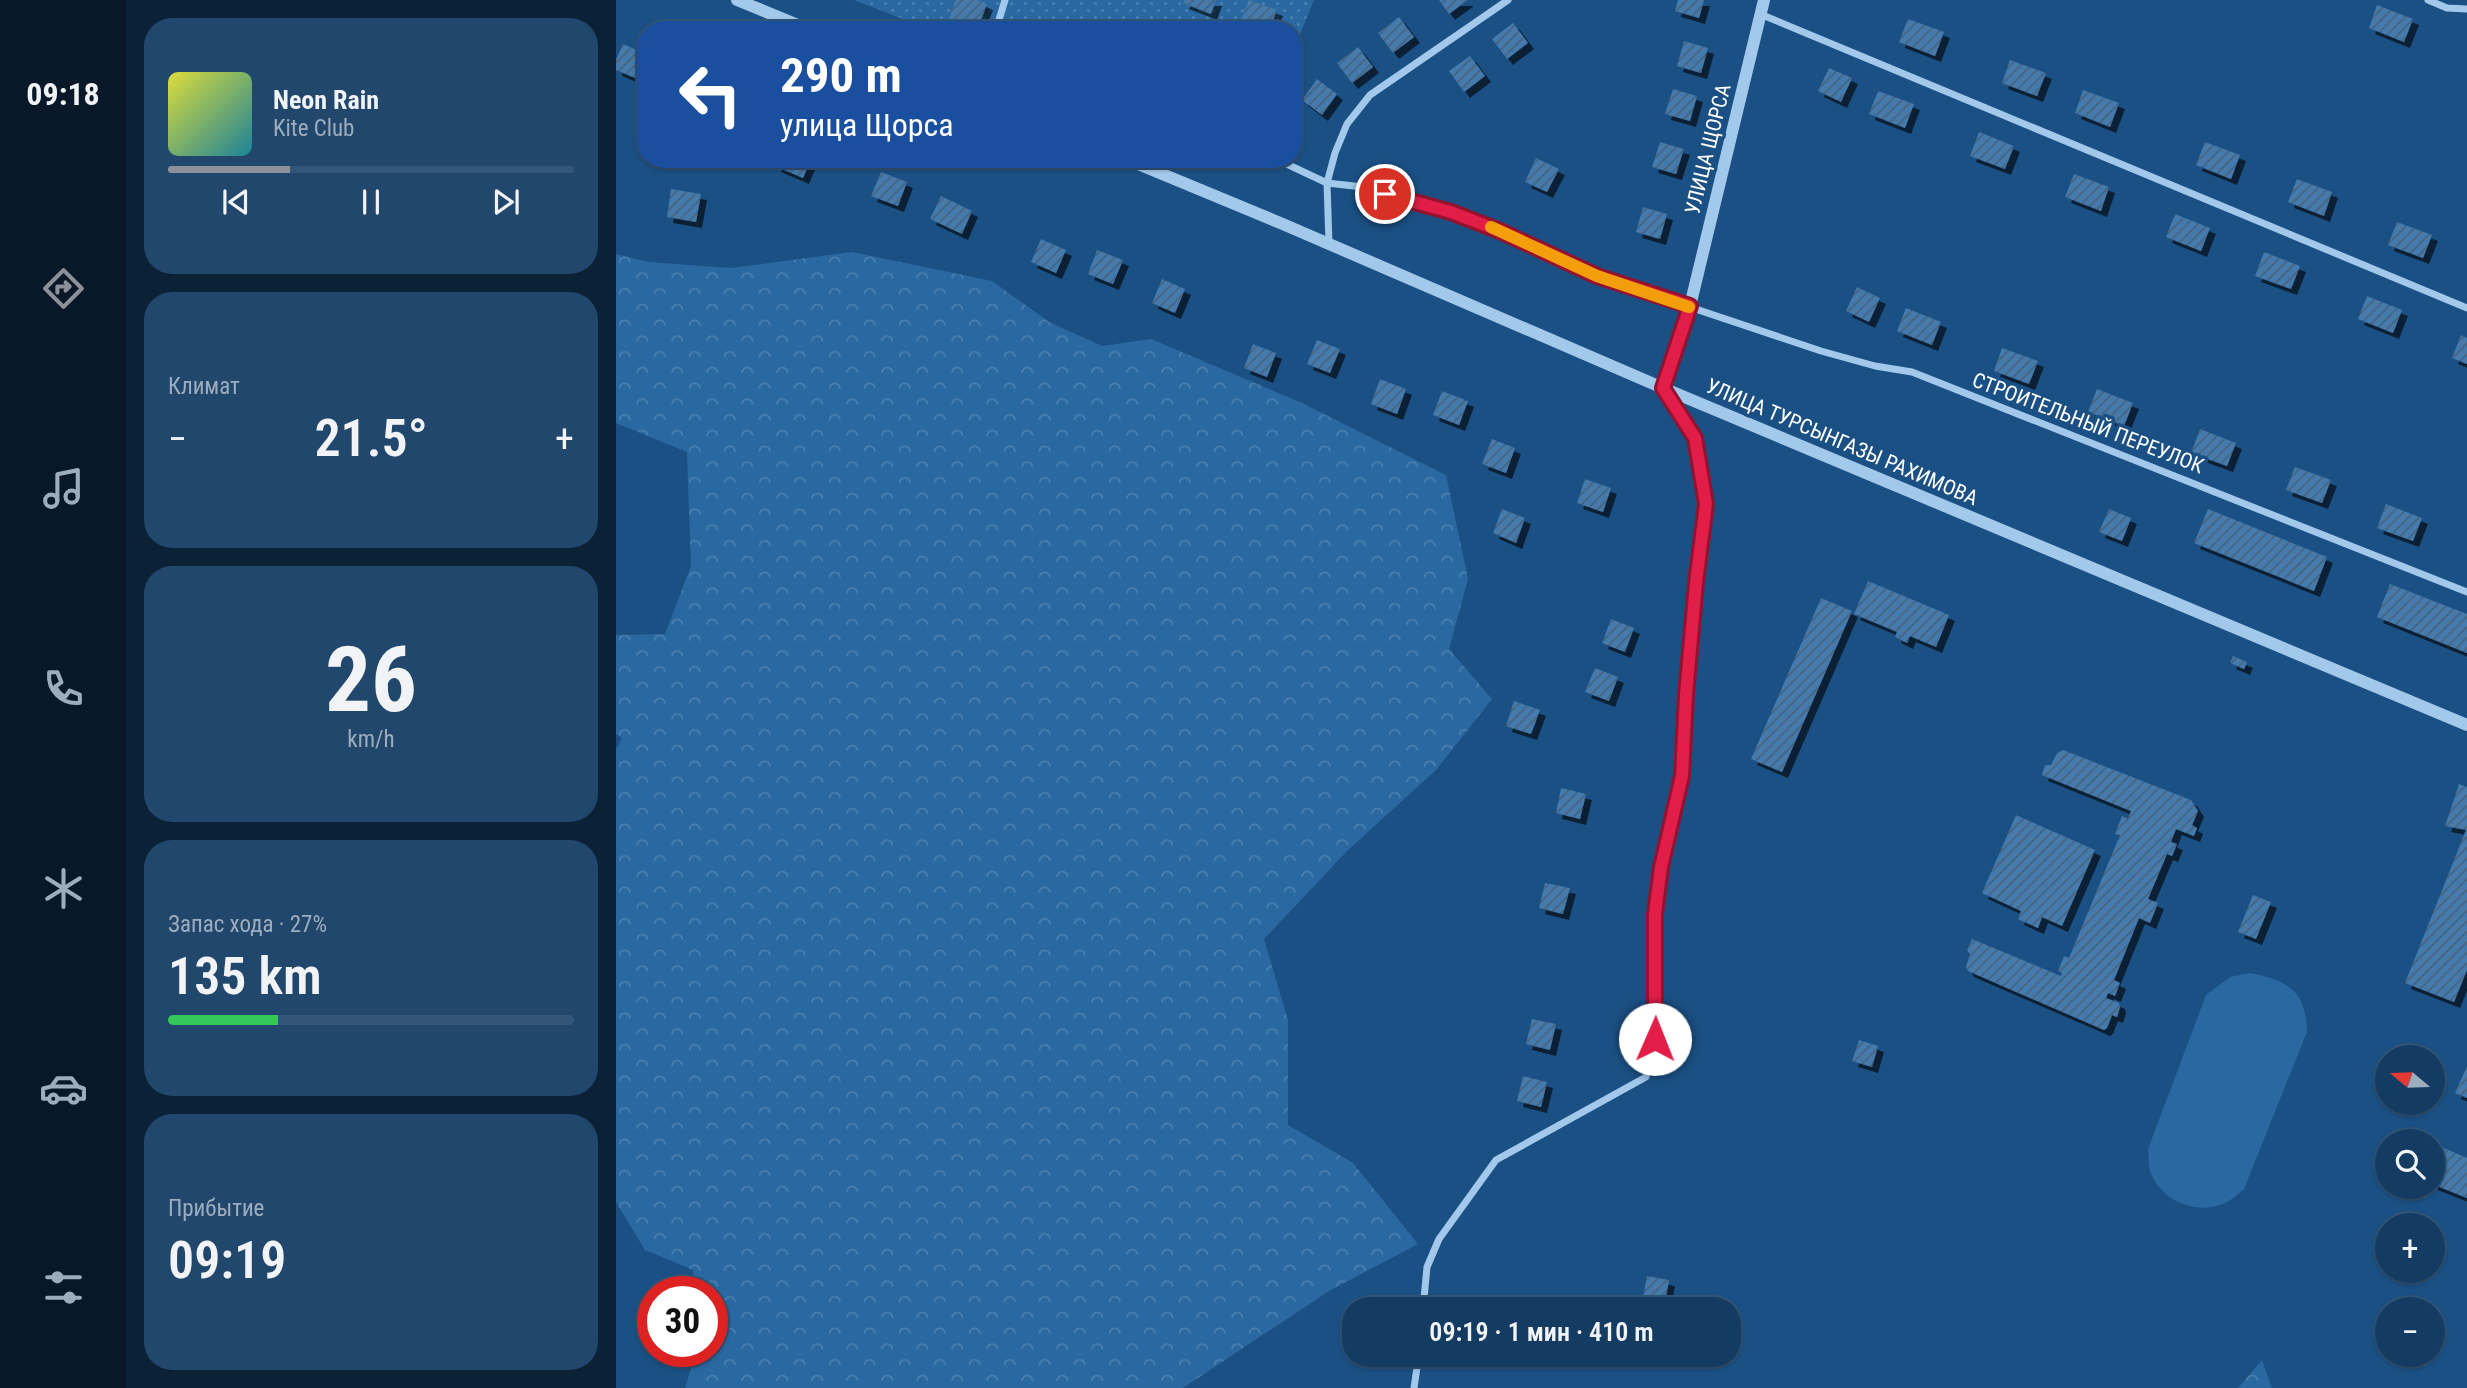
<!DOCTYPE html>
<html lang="ru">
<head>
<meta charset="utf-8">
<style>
	body { margin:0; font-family:"Roboto Condensed",sans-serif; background:#21476c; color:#f1f3f6; height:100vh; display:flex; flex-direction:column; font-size:26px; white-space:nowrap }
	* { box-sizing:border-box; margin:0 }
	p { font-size:23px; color:#9dadbe }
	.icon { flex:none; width:38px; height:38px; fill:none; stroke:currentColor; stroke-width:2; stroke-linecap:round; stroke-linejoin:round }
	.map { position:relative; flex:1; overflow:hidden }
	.details { display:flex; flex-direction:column; gap:18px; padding:18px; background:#0b2136; width:490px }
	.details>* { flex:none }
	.hud { position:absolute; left:21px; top:21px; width:665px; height:147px; border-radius:28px; box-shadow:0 2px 5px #0004,0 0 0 2px #335678; background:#1a4fa0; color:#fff; overflow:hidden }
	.needle { width:46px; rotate:289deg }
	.controls { position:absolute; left:1759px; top:1045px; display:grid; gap:14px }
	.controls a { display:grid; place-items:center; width:70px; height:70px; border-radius:50%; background:#143c63; box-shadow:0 2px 5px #0004,0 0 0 2px #335678; font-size:35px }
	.speed { position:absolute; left:21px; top:1276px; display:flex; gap:14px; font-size:35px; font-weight:700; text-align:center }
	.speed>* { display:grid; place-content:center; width:91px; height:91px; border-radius:50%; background:#143c63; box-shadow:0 2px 5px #0004,0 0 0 2px #335678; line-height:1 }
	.speed .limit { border:10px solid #d22; background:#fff; color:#111 }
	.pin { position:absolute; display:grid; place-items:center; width:60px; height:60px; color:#fff; margin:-30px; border:4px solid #fff; border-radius:50%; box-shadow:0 2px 7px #0007 }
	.me { position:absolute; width:77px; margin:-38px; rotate:1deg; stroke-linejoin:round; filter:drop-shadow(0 0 5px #0008) }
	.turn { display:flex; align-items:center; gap:24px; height:147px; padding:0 28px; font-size:32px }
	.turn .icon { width:91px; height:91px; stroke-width:2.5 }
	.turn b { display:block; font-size:49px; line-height:60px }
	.big { font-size:52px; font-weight:600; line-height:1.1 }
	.details .card { flex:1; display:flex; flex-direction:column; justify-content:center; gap:10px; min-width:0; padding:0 24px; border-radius:28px; background:#21476c }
	.details .dial { align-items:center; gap:0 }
	.dial b { font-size:91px; line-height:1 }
	.song { display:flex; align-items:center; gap:21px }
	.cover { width:84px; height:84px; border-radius:10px; background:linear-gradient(135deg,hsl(60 70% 55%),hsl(190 70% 35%)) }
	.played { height:7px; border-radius:4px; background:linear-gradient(90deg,#8c9099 30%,#335678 30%) }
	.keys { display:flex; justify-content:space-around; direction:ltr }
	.heat { display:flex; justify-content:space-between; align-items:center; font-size:38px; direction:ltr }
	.charge { height:10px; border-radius:5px; background:linear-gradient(90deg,#34c759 27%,#335678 0) }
	.trip { position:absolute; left:726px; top:1297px; width:399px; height:70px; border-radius:28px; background:#143c63; box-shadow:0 2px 5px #0004,0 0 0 2px #335678; font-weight:600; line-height:70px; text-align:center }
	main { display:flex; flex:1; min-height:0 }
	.menu { display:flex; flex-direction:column; width:126px; justify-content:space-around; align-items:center; background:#081828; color:#9dadbe }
	.menu .icon { width:49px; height:49px }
	.menu .current { color:#8c9099 }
	.menu b { font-size:32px; color:#f1f3f6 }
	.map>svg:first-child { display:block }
	.forest { fill:url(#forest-crowns) }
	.garden { fill:url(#garden-dots) }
	.pitch { fill:#2a68a1 }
	.building { fill:url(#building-hatch); filter:url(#shadow) }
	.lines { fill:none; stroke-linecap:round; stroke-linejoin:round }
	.minor { stroke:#a2c8eb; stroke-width:7 }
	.tertiary { stroke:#a2c8eb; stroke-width:12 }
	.route-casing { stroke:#92132f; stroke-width:18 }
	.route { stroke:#e11d48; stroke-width:12 }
	.slow { stroke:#f59e0b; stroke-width:12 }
	.labels { text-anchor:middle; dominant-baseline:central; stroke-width:7; stroke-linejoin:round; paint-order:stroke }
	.street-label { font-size:21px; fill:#fff; stroke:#1b5084 }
</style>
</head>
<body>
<main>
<nav class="menu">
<b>09:18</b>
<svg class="icon current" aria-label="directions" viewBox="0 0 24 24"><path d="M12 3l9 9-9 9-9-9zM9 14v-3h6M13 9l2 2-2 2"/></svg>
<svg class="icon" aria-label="music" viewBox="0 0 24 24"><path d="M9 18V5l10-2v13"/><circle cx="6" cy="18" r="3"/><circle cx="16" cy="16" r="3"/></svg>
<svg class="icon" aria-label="phone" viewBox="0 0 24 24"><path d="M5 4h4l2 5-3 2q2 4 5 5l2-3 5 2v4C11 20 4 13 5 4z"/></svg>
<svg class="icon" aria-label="climate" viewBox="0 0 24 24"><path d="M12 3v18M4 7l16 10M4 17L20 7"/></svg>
<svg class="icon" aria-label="car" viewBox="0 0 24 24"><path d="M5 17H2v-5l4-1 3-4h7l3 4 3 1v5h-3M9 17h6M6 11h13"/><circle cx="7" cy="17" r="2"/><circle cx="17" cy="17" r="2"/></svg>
<svg class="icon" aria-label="filters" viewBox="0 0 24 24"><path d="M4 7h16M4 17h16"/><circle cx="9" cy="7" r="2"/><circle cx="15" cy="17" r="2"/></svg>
</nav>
<section class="details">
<div class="card">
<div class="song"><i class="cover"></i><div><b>Neon Rain</b><p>Kite Club</p></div></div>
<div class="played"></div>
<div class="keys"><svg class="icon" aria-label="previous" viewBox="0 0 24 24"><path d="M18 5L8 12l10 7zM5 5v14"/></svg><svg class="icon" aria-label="pause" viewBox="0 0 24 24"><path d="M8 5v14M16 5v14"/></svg><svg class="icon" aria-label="next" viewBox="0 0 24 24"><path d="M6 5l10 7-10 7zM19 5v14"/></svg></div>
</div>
<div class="card"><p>Климат</p>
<div class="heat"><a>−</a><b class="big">21.5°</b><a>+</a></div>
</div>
<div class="card dial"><b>26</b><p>km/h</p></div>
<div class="card"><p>Запас хода · 27%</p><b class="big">135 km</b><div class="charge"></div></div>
<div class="card"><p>Прибытие</p><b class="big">09:19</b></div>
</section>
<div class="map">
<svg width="1851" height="1388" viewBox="0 0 1851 1388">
	<defs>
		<pattern id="forest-crowns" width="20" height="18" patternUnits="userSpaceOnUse" patternTransform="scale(1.75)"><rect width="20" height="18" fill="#2a68a1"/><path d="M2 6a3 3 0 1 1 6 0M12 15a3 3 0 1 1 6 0" fill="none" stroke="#4a7faf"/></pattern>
		<pattern id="garden-dots" width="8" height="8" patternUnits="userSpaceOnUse" patternTransform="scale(1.75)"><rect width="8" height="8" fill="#2a68a1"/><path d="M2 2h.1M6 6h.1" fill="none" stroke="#4a7faf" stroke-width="1.8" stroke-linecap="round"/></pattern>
		<pattern id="building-hatch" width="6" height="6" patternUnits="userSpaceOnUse" patternTransform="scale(1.75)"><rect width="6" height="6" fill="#447aad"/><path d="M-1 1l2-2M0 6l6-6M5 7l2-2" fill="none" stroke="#48637c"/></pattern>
		<filter id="shadow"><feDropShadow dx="6" dy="6" stdDeviation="0" flood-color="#0009"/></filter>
	</defs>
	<rect width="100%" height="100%" fill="#1b5084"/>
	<path class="forest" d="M236,252L376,281L433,322L486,346L535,339L686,403L830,475L852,579L833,649L876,699L820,770L731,851L648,939L672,1020V1125L737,1163L802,1244L713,1291L567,1388H69L80,1351H96V1292L79,1291L77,1270L29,1250L0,1202V749L6,738L0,734V635L49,634L75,566L71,452L0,423V254L32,262L115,268Z
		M1646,1360L1656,1388H1622Z"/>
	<path class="garden" d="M238,0H698L677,51V30H315Z"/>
	<path class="pitch" d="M1634,973C1673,981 1690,991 1691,1032L1628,1189C1623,1193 1617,1199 1611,1202C1582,1217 1544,1201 1534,1171C1532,1164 1533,1156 1532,1149L1590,995L1614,977Z"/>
	<path class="building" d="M340,0H362L371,4L361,30L333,19Z
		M569,0H600L595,14L567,3Z
		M633,0L661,10L653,30H635L623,25Z
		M823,0H852L833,14Z
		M1062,0H1088L1083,18L1059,11Z
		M1761,5L1797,19L1788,42L1753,28Z
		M783,17L798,37L777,53L762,33Z
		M1292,19L1328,32L1319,56L1283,42Z
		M897,23L912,43L891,59L876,39Z
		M1068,41L1092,48L1085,73L1061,66Z
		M7,44L30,54V66L24,80L0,70V60Z
		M742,47L757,67L736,83L721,63Z
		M854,56L869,76L848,92L833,71Z
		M1394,60L1430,73L1421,96L1386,83Z
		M1213,68L1236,78L1225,102L1202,91Z
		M701,79L721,94L706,115L686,100Z
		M1057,89L1081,96L1074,121L1049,114Z
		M1467,90L1503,103L1494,127L1459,113Z
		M1262,91L1298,104L1289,128L1253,114Z
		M1363,132L1398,146L1389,169L1354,156Z
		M1044,142L1068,149L1060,174L1036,167Z
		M1589,142L1624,155L1615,179L1580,165Z
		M920,158L943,169L931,192L909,182Z
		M162,159H195L187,178L159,166Z
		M265,172L291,182L282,206L255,196Z
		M1458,174L1493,187L1485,211L1449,197Z
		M1681,179L1716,192L1708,216L1672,202Z
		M55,189L85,194L80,222L51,217Z
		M325,196L356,211L346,234L314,219Z
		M1027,207L1051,214L1044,239L1020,232Z
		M1559,214L1594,228L1585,251L1550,237Z
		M1781,222L1816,235L1807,258L1772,245Z
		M425,239L450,250L440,273L415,262Z
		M481,250L507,260L497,284L472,274Z
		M1648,252L1684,266L1675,289L1639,276Z
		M546,279L569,289L559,313L536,303Z
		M1241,287L1264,298L1253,322L1230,311Z
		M1751,296L1786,310L1777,333L1742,319Z
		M1290,308L1325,322L1316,345L1281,331Z
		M1845,335L1851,338V364L1836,358Z
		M701,340L724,349L714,373L691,364Z
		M637,344L660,353L651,377L628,368Z
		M1386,348L1422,361L1413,384L1378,371Z
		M764,379L790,389L781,414L755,404Z
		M1481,389L1517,403L1508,426L1472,412Z
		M826,391L852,401L843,425L817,415Z
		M1584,429L1620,443L1611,466L1575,453Z
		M876,439L899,448L890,473L866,464Z
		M1679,467L1715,480L1706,503L1670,490Z
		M969,479L995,488L987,512L961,503Z
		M1770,504L1806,518L1797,541L1761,528Z
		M886,509L909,518L900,543L877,533Z
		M1493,509L1515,518L1506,541L1483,532Z
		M1592,509L1711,557L1698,591L1578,543Z
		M1252,581L1333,615L1320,647L1294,636L1291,643L1279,637L1281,632L1238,614Z
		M1774,584L1851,614V653L1761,617Z
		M1205,598L1236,611L1166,772L1135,759Z
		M995,619L1018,628L1009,652L986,643Z
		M1617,656L1631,662L1628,669L1614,663Z
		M979,668L1002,677L993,701L969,692Z
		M898,701L924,710L915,734L890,726Z
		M1447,750L1575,800L1582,811L1576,825L1581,828L1578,836L1560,829L1555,842L1561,844L1556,856L1551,854L1532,899L1542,903L1534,923L1523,918L1498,980L1504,983L1499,996L1492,993L1490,998L1503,1003L1504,1007L1501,1017L1496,1015L1491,1028L1488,1030L1352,971L1350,967L1354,954L1351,950L1356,939L1445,976L1446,973L1442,971L1448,956L1453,958L1504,835L1499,834L1506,816L1512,819L1515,811L1426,775L1429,765H1435L1441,753Z
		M1843,784L1851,787V970L1838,1002L1789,983L1850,830L1829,826Z
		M945,788L970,794L964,819L940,813Z
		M1400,815L1479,850L1446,926L1426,917L1422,928L1402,919L1405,911L1366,893Z
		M929,883L954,888L947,914L923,908Z
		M1637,895L1655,902L1640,939L1622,932Z
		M916,1019L940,1024L934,1050L910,1044Z
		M1243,1040L1262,1046L1256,1067L1236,1061Z
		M1851,1066V1098L1839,1093Z
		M907,1076L931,1082L925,1107L901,1101Z
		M1816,1143L1851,1158V1198L1816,1184Z
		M1031,1276L1053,1280L1048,1309H1025Z"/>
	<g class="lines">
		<path class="minor" d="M1812,0L1831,8L1851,9
			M1144,14L1851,308
			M380,30L389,0
			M660,159L711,183L747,187L835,212L884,231L981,276L1205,351L1259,366L1296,372L1851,592
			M713,244L711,183L719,153L731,124L754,95L892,0
			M807,1309L811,1267L823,1239L880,1160L1030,1077L1039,1039V914L1046,867L1066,776L1070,695L1080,583L1090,504L1079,438L1049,391
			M798,1388L803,1354"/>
		<path class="tertiary" d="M121,0L194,30
			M510,159L669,225L1047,388L1851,725
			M1047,388L1074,306L1148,0"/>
	</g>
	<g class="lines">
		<defs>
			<path id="route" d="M769,194L835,212L884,231L981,276L1074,306L1047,388L1079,438L1090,504L1080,583L1070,695L1066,776L1045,867L1039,914V1039"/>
		</defs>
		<use href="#route" class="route-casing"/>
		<use href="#route" class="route"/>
		<path class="slow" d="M875,227L981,276L1073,307"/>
	</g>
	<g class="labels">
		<g class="street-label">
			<text transform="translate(1092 149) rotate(-76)">УЛИЦА ЩОРСА</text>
			<text transform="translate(1472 423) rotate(21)">СТРОИТЕЛЬНЫЙ ПЕРЕУЛОК</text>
			<text transform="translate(1226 442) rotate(23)">УЛИЦА ТУРСЫНГАЗЫ РАХИМОВА</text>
		</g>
	</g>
</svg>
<div class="controls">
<a><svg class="needle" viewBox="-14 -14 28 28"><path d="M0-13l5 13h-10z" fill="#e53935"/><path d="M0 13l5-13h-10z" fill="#9dadbe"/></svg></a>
<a><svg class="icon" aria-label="search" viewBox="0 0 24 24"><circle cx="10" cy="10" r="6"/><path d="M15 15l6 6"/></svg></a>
<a>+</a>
<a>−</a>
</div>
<div class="speed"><div class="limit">30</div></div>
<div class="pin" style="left:769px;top:194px;background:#d93025"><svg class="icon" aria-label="arrive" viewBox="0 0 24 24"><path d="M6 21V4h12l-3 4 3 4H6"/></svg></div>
<svg class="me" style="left:1039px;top:1039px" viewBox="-20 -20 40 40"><circle r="19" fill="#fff"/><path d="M0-13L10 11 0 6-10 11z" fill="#e11d48"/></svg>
<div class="trip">09:19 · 1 мин · 410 m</div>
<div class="hud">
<div class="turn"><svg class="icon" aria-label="left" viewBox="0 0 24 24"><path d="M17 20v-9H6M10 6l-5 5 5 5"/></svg><div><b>290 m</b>улица Щорса</div></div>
</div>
</div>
</main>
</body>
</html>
